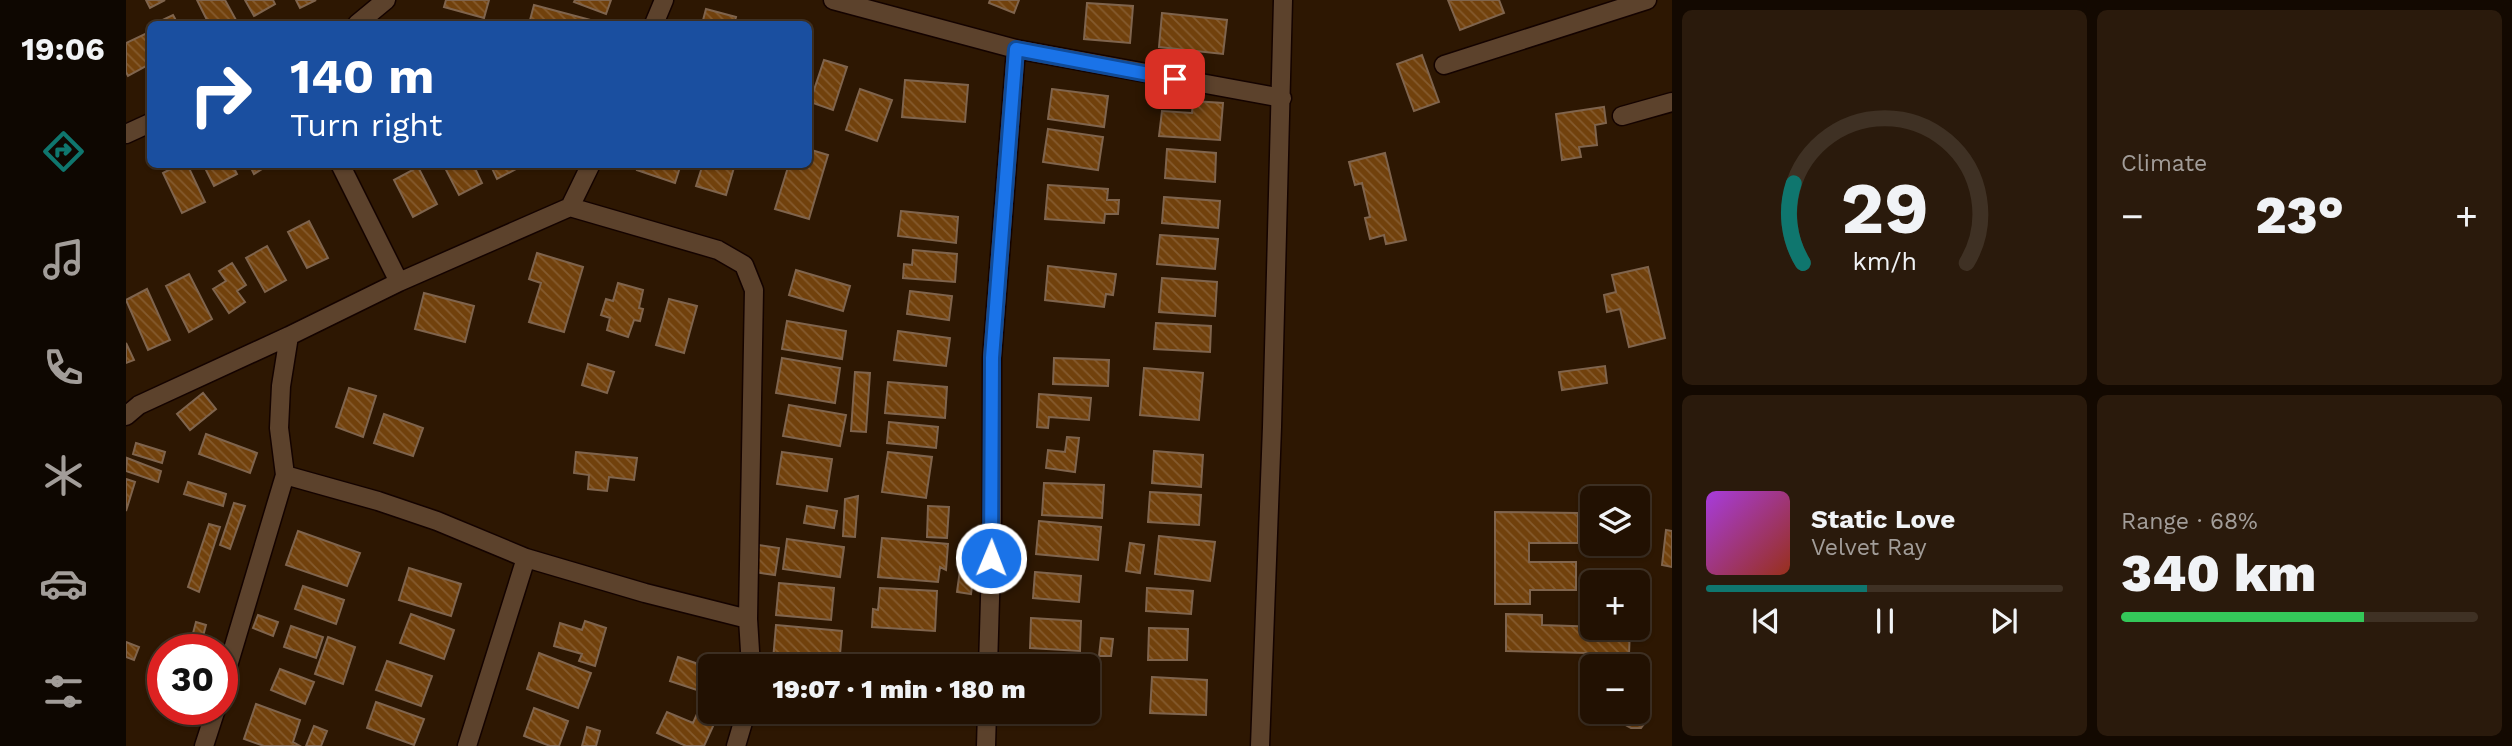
<!DOCTYPE html>
<html lang="en">
<head>
<meta charset="utf-8">
<style>
	body { margin:0; font-family:"Work Sans",sans-serif; background:#2a1a0c; color:#f1f3f6; height:100vh; display:flex; flex-direction:column; font-size:26px; white-space:nowrap }
	* { box-sizing:border-box; margin:0 }
	p { font-size:23px; color:#a29d99 }
	.icon { flex:none; width:38px; height:38px; fill:none; stroke:currentColor; stroke-width:2; stroke-linecap:round; stroke-linejoin:round }
	.map { position:relative; flex:1; overflow:hidden }
	.details { display:flex; flex-direction:column; gap:10px; padding:10px; background:#130901; width:840px }
	.details>* { flex:none }
	.top-card { position:absolute; left:21px; top:21px; width:665px; height:147px; border-radius:10px; box-shadow:0 2px 5px #0004,0 0 0 2px #3f3124; background:#1a4fa0; color:#fff; overflow:hidden }
	.tools { position:absolute; left:1454px; top:486px; display:grid; gap:14px }
	.tools a { display:grid; place-items:center; width:70px; height:70px; border-radius:10px; background:#221102; box-shadow:0 2px 5px #0004,0 0 0 2px #3f3124; font-size:35px }
	.speed { position:absolute; left:21px; top:634px; display:flex; gap:14px; font-size:35px; font-weight:700; text-align:center }
	.speed>* { display:grid; place-content:center; width:91px; height:91px; border-radius:50%; background:#221102; box-shadow:0 2px 5px #0004,0 0 0 2px #3f3124; line-height:1 }
	.speed .limit { border:10px solid #d22; background:#fff; color:#111 }
	.pin { position:absolute; display:grid; place-items:center; width:60px; height:60px; color:#fff; margin:-30px; border-radius:14px; box-shadow:0 4px 10px #0006 }
	.me { position:absolute; width:77px; margin:-38px; rotate:1deg; stroke-linejoin:round; filter:drop-shadow(0 0 5px #0008) }
	.turn { display:flex; align-items:center; gap:24px; height:147px; padding:0 28px; font-size:32px }
	.turn .icon { width:91px; height:91px; stroke-width:2.5 }
	.turn b { display:block; font-size:49px; line-height:60px }
	.big { font-size:52px; font-weight:800; line-height:1.1 }
	.details .card { flex:1; display:flex; flex-direction:column; justify-content:center; gap:10px; min-width:0; padding:0 24px; border-radius:10px; background:#2a1a0c }
	.details .dial { align-items:center; gap:0 }
	.dial svg { height:182px; overflow:visible; fill:none; stroke:#3f3124; stroke-width:7; stroke-linecap:round; text-anchor:middle }
	.dial text { fill:#f1f3f6; stroke:none }
	.song { display:flex; align-items:center; gap:21px }
	.cover { width:84px; height:84px; border-radius:10px; background:linear-gradient(135deg,hsl(280 70% 55%),hsl(10 70% 35%)) }
	.played { height:7px; border-radius:4px; background:linear-gradient(90deg,#0f766e 45%,#3f3124 45%) }
	.keys { display:flex; justify-content:space-around; direction:ltr }
	.heat { display:flex; justify-content:space-between; align-items:center; font-size:38px; direction:ltr }
	.charge { height:10px; border-radius:5px; background:linear-gradient(90deg,#34c759 68%,#3f3124 0) }
	.details .tiles { flex:1; display:grid; gap:10px; grid-template-columns:repeat(2,1fr) }
	.trip { position:absolute; left:572px; top:654px; width:402px; height:70px; border-radius:10px; background:#221102; box-shadow:0 2px 5px #0004,0 0 0 2px #3f3124; font-weight:800; line-height:70px; text-align:center }
	main { display:flex; flex:1; min-height:0 }
	.tabs { display:flex; flex-direction:column; width:126px; justify-content:space-around; align-items:center; background:#0e0701; color:#a29d99 }
	.tabs .icon { width:49px; height:49px }
	.tabs .on { color:#0f766e }
	.tabs b { font-size:32px; color:#f1f3f6 }
	.map>svg:first-child { display:block }
	.building { fill:url(#building-back-hatch); stroke:#7f644d; stroke-width:2 }
	.lines { fill:none; stroke-linecap:round; stroke-linejoin:round }
	.street-casing { stroke:#140300; stroke-width:21 }
	.street { stroke:#5c422c; stroke-width:18 }
	.route-casing { stroke:#114b97; stroke-width:18 }
	.route { stroke:#1a73e8; stroke-width:12 }
</style>
</head>
<body>
<main>
<nav class="tabs">
<b>19:06</b>
<svg class="icon on" aria-label="directions" viewBox="0 0 24 24"><path d="M12 3l9 9-9 9-9-9zM9 14v-3h6M13 9l2 2-2 2"/></svg>
<svg class="icon" aria-label="music" viewBox="0 0 24 24"><path d="M9 18V5l10-2v13"/><circle cx="6" cy="18" r="3"/><circle cx="16" cy="16" r="3"/></svg>
<svg class="icon" aria-label="phone" viewBox="0 0 24 24"><path d="M5 4h4l2 5-3 2q2 4 5 5l2-3 5 2v4C11 20 4 13 5 4z"/></svg>
<svg class="icon" aria-label="climate" viewBox="0 0 24 24"><path d="M12 3v18M4 7l16 10M4 17L20 7"/></svg>
<svg class="icon" aria-label="car" viewBox="0 0 24 24"><path d="M5 17H2v-5l4-1 3-4h7l3 4 3 1v5h-3M9 17h6M6 11h13"/><circle cx="7" cy="17" r="2"/><circle cx="17" cy="17" r="2"/></svg>
<svg class="icon" aria-label="filters" viewBox="0 0 24 24"><path d="M4 7h16M4 17h16"/><circle cx="9" cy="7" r="2"/><circle cx="15" cy="17" r="2"/></svg>
</nav>
<div class="map">
<svg width="1546" height="746" viewBox="0 0 1546 746">
	<defs>
		<pattern id="building-back-hatch" width="6" height="6" patternUnits="userSpaceOnUse" patternTransform="scale(1.75)"><rect width="6" height="6" fill="#71410c"/><path d="M-1 5l2 2M0 0l6 6M5-1l2 2" fill="none" stroke="#855b2e"/></pattern>
	</defs>
	<rect width="100%" height="100%" fill="#2d1702"/>
	<path class="building" d="M20,0H39L24,8Z
		M71,0H99L110,20L102,24H83Z
		M119,0H147L149,4L128,16Z
		M170,0H190L174,8Z
		M320,0H363L358,18L318,7Z
		M449,0H485L480,14L448,2Z
		M864,0H893L888,13L863,3Z
		M1322,0H1373L1378,13L1334,30Z
		M961,3L1007,6L1004,43L958,39Z
		M408,5L476,23L475,24H403Z
		M580,9L610,17L608,24H576Z
		M1036,13L1101,20L1097,54L1033,47Z
		M47,15L52,24H31L30,23Z
		M21,33L24,40V64L2,76L0,72V43Z
		M1296,55L1313,102L1288,111L1271,64Z
		M698,60L721,67L707,110L684,102Z
		M779,80L842,85L839,122L776,117Z
		M734,89L766,100L751,141L720,130Z
		M926,89L982,96L978,127L922,119Z
		M1067,101L1097,103L1094,140L1033,136L1036,111L1066,113Z
		M1478,107L1480,123L1469,125L1471,145L1453,147L1455,157L1436,160L1430,114Z
		M922,129L977,137L972,170L917,162Z
		M682,149L702,155L683,219L649,209L663,164H682Z
		M1041,149L1090,153L1089,182L1039,178Z
		M1259,153L1280,240L1260,244L1258,235L1244,239L1239,218L1244,217L1236,183L1229,185L1223,162Z
		M54,164H61L79,202L56,213L37,173Z
		M77,164H106L111,174L88,186Z
		M123,164H144L128,174Z
		M317,164H347L356,183L333,195Z
		M364,164H392L394,167L371,179Z
		M513,164H555L549,183L511,170Z
		M577,164H609L600,195L570,186Z
		M292,167L311,204L287,217L268,180Z
		M922,185L982,189L981,200H993L992,214H979L978,223L919,219Z
		M1038,197L1094,201L1092,228L1036,223Z
		M775,211L832,217L830,243L772,236Z
		M183,221L202,258L181,268L162,232Z
		M1034,235L1092,239L1089,269L1031,264Z
		M141,246L160,280L139,292L120,258Z
		M787,250L831,254L829,282L777,278L778,264L786,265Z
		M411,253L457,267L438,332L403,322L415,283L403,279Z
		M106,263L120,285L111,291L119,302L103,313L87,289L100,281L93,271Z
		M922,266L990,274L987,295L980,294L978,307L919,300Z
		M1522,267L1539,338L1503,347L1494,309L1481,312L1478,295L1490,292L1486,275Z
		M670,270L724,286L717,311L663,295Z
		M63,274L86,319L63,332L40,286Z
		M1036,278L1091,282L1089,316L1033,312Z
		M492,283L517,290L513,308L517,309L514,321L508,320L502,337L481,330L484,318L475,315L480,299L487,301Z
		M21,289L44,340L22,350L0,300Z
		M784,291L826,296L823,320L781,314Z
		M298,293L348,306L339,342L289,329Z
		M543,299L571,306L558,353L530,345Z
		M661,321L720,331L716,359L656,349Z
		M1030,323L1085,326L1084,352L1028,349Z
		M772,331L824,338L820,366L768,360Z
		M0,343L8,360L0,363Z
		M656,358L714,368L709,403L650,393Z
		M928,358L983,360L982,386L927,384Z
		M462,364L488,372L481,393L456,385Z
		M1479,366L1481,383L1436,390L1433,372Z
		M1018,368L1077,373L1073,420L1014,415Z
		M729,372L744,373L740,432L725,431Z
		M762,382L821,387L819,418L759,413Z
		M223,388L250,396L237,437L210,427Z
		M77,393L90,409L64,430L51,414Z
		M913,394L965,398L963,420L923,417L922,428L911,427Z
		M663,405L720,415L714,446L657,436Z
		M258,414L297,428L287,456L248,443Z
		M763,422L812,427L810,448L761,443Z
		M80,434L131,453L124,473L73,454Z
		M941,437L953,438L949,472L920,468L922,450L939,452Z
		M10,443L39,452L36,463L7,454Z
		M1028,451L1077,455L1075,487L1026,483Z
		M450,452L511,458L508,480L483,477L481,491L462,489L463,475L448,473Z
		M656,452L706,459L701,491L651,484Z
		M762,452L806,457L800,498L756,492Z
		M1,458L35,471L32,482L0,471Z
		M0,479L9,482L0,511Z
		M62,482L100,494L97,506L58,494Z
		M918,483L978,485L976,518L916,515Z
		M1024,492L1075,495L1073,525L1022,522Z
		M732,496L729,537L717,536L719,499Z
		M108,503L119,506L104,549L94,545Z
		M681,506L711,511L708,528L678,523Z
		M802,506L823,507L821,538L801,537Z
		M1369,512L1452,513V543H1403V562H1450V590H1404V604H1369Z
		M913,521L975,527L972,560L910,554Z
		M83,524L94,527L73,592L62,587Z
		M1540,530L1546,531V567L1536,565Z
		M172,531L234,553L221,586L160,565Z
		M1033,536L1089,542L1084,581L1029,574Z
		M756,538L822,544L820,570L814,567L812,582L752,577Z
		M661,539L718,547L714,577L657,569Z
		M1004,543L1018,545L1014,573L1000,571Z
		M632,545L653,548L649,575L628,572Z
		M283,568L335,584L325,616L273,600Z
		M834,570L848,571L845,594L831,592Z
		M909,572L955,576L953,602L907,598Z
		M653,583L708,588L705,620L650,615Z
		M177,586L218,600L210,624L169,609Z
		M754,588L811,591L809,631L746,627L747,609L752,610Z
		M1021,588L1067,591L1065,614L1020,611Z
		M285,614L328,630L318,659L274,643Z
		M1380,614L1416,615V625L1504,628L1503,654L1380,651Z
		M132,615L152,622L147,636L127,628Z
		M905,618L955,621L954,651L904,648Z
		M459,621L480,628L469,666L453,661L456,654L428,646L434,623L456,630Z
		M70,622L80,625L76,640L66,637Z
		M650,625L716,631L713,666L647,660Z
		M165,626L197,637L190,658L158,647Z
		M1023,628L1062,629L1061,660H1022Z
		M202,637L229,647L217,684L189,674Z
		M975,638L987,639L985,656H973Z
		M0,642L13,647L8,660L0,657Z
		M413,653L465,673L452,708L401,689Z
		M552,657L584,668L577,692L544,681Z
		M904,660L965,666L962,699V667H903Z
		M261,661L306,676L295,706L250,690Z
		M154,669L188,682L179,704L145,690Z
		M1026,677L1081,680L1080,715L1024,713Z
		M1512,699L1522,706L1524,716L1515,728H1505L1496,723L1494,712H1512Z
		M250,702L298,719L288,745L241,728Z
		M130,704L174,720L167,742L174,746H138L118,739Z
		M575,705L584,709V712L593,713L578,746H560L531,733L541,712L567,723Z
		M408,708L442,721L433,746H424L398,736Z
		M650,712H701L700,723L650,715Z
		M918,712H961V716Z
		M188,726L201,731L195,746H180Z
		M461,727L474,731L470,746H456Z"/>
	<g class="lines">
		<defs>
			<path id="street" d="M707,0L890,49L1156,98
				M231,24L260,0
				M528,24L538,0
				M1318,65L1521,0
				M1496,116L1546,102
				M0,134L24,123
				M214,164L273,282
				M444,207L592,250L618,265L628,290L622,619L625,667
				M0,416L13,405L163,336L273,282L444,207L465,164
				M159,475L252,501L311,521L400,558L519,593L622,619
				M862,667L866,530V358L890,49
				M96,686L159,475L153,428L155,386L163,336
				M78,746L90,709
				M341,746L400,558
				M610,746L620,712
				M860,746L861,712
				M1134,746L1146,427L1157,0"/>
		</defs>
		<use href="#street" class="street-casing"/>
		<use href="#street" class="street"/>
	</g>
	<g class="lines">
		<defs>
			<path id="route" d="M865,558L866,358L890,49L1049,79"/>
		</defs>
		<use href="#route" class="route-casing"/>
		<use href="#route" class="route"/>
	</g>
</svg>
<div class="tools">
<a><svg class="icon" aria-label="layers" viewBox="0 0 24 24"><path d="M12 4l9 5-9 5-9-5zM3 14l9 5 9-5"/></svg></a>
<a>+</a>
<a>−</a>
</div>
<div class="speed"><div class="limit">30</div></div>
<div class="pin" style="left:1049px;top:79px;background:#d93025"><svg class="icon" aria-label="arrive" viewBox="0 0 24 24"><path d="M6 21V4h12l-3 4 3 4H6"/></svg></div>
<svg class="me" style="left:865px;top:558px" viewBox="-20 -20 40 40"><circle r="17" fill="#1a73e8" stroke="#fff" stroke-width="3"/><path d="M0-11L8 9 0 5-8 9z" fill="#fff"/></svg>
<div class="trip">19:07 · 1 min · 180 m</div>
<div class="top-card">
<div class="turn"><svg class="icon" aria-label="right" viewBox="0 0 24 24"><path d="M7 20v-9h11M14 6l5 5-5 5"/></svg><div><b>140 m</b>Turn right</div></div>
</div>
</div>
<section class="details">
<div class="tiles">
<div class="card dial"><svg viewBox="0 0 100 80">
<path d="M14 69A42 42 0 1 1 86 69"/>
<path d="M14 69A42 42 0 0 1 10 34" stroke="#0f766e"/>
<text x="50" y="56" font-size="32" font-weight="700">29</text>
<text x="50" y="72" font-size="11">km/h</text>
</svg></div>
<div class="card"><p>Climate</p>
<div class="heat"><a>−</a><b class="big">23°</b><a>+</a></div>
</div>
<div class="card">
<div class="song"><i class="cover"></i><div><b>Static Love</b><p>Velvet Ray</p></div></div>
<div class="played"></div>
<div class="keys"><svg class="icon" aria-label="previous" viewBox="0 0 24 24"><path d="M18 5L8 12l10 7zM5 5v14"/></svg><svg class="icon" aria-label="pause" viewBox="0 0 24 24"><path d="M8 5v14M16 5v14"/></svg><svg class="icon" aria-label="next" viewBox="0 0 24 24"><path d="M6 5l10 7-10 7zM19 5v14"/></svg></div>
</div>
<div class="card"><p>Range · 68%</p><b class="big">340 km</b><div class="charge"></div></div>
</div>
</section>
</main>
</body>
</html>
